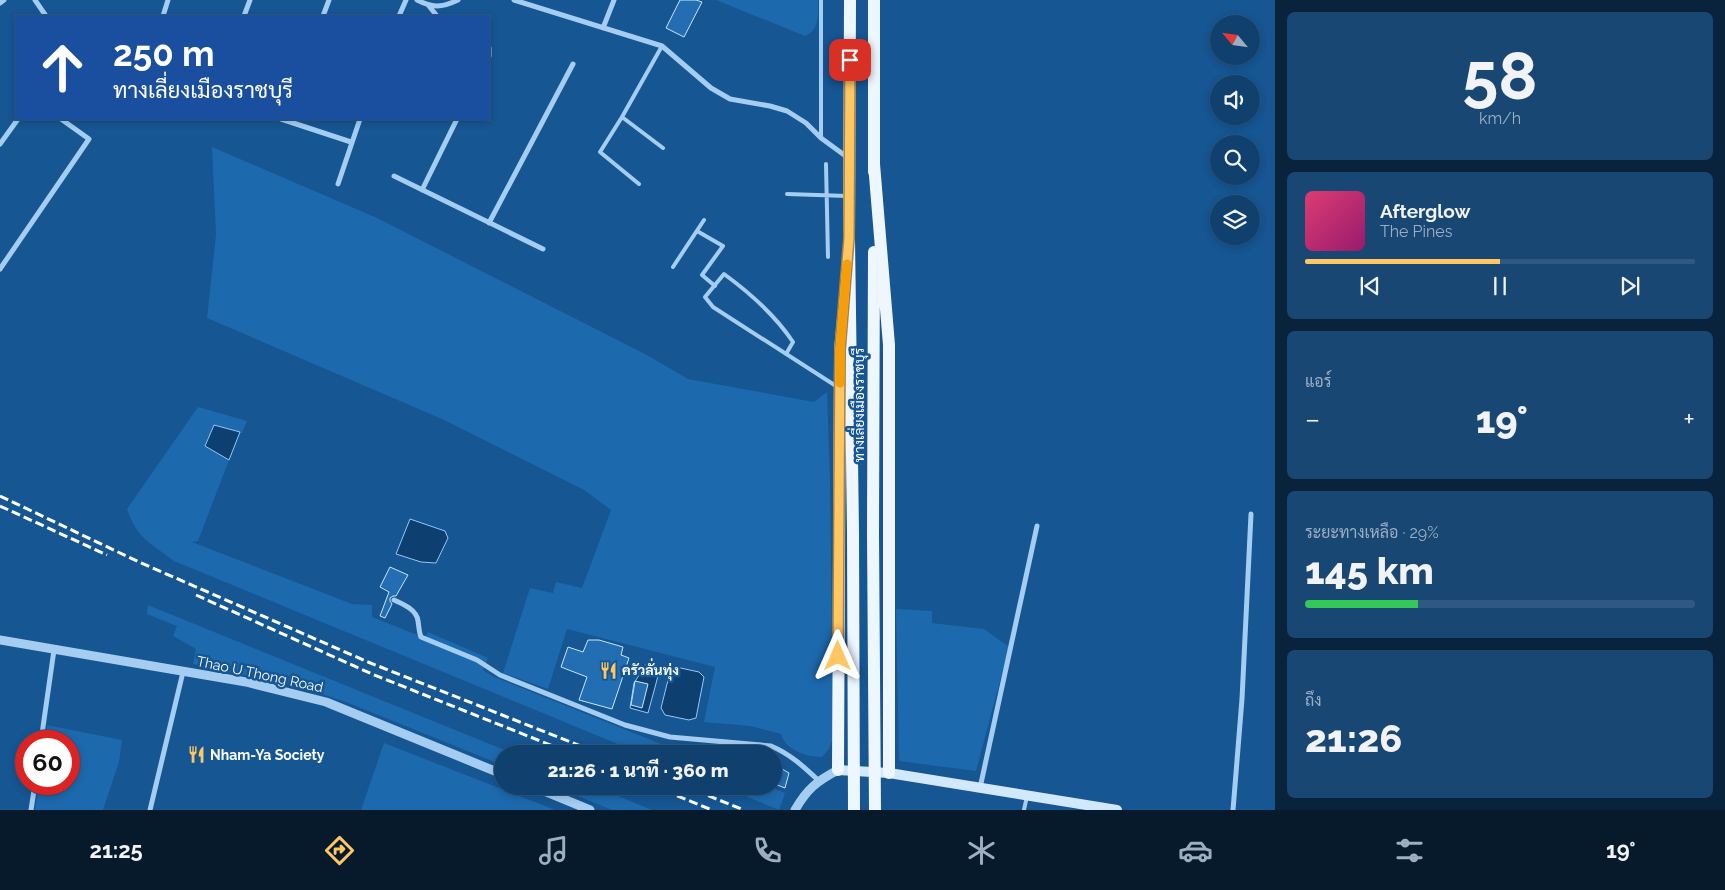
<!DOCTYPE html>
<html lang="th">
<head>
<meta charset="utf-8">
<style>
	body { margin:0; font-family:Raleway,Sarabun,sans-serif; background:#194773; color:#f1f3f6; height:100vh; display:flex; flex-direction:column; font-size:19px; white-space:nowrap }
	* { box-sizing:border-box; margin:0 }
	p { font-size:16px; color:#9cafc2 }
	.icon { flex:none; width:28px; height:28px; fill:none; stroke:currentColor; stroke-width:2; stroke-linecap:round; stroke-linejoin:round }
	.map { position:relative; flex:1; overflow:hidden }
	.panel { display:flex; flex-direction:column; gap:12px; padding:12px; background:#09233c; width:450px }
	.panel>* { flex:none }
	.top-card { position:absolute; left:15px; top:15px; width:475px; height:105px; border-radius:0px; box-shadow:0 2px 8px #0003,0 0 0 1px #305981; background:#1a4fa0; color:#fff; overflow:hidden }
	.needle { width:32px; rotate:299deg }
	.controls { position:absolute; left:1210px; top:15px; display:grid; gap:10px }
	.controls a { display:grid; place-items:center; width:50px; height:50px; border-radius:50%; background:#10406e; box-shadow:0 2px 8px #0003,0 0 0 1px #305981; font-size:25px }
	.speed { position:absolute; left:15px; top:730px; display:flex; gap:10px; font-size:25px; font-weight:700; text-align:center }
	.speed>* { display:grid; place-content:center; width:65px; height:65px; border-radius:50%; background:#10406e; box-shadow:0 2px 8px #0003,0 0 0 1px #305981; line-height:1 }
	.speed .limit { border:8px solid #d22; background:#fff; color:#111 }
	.pin { position:absolute; display:grid; place-items:center; width:42px; height:42px; color:#fff; margin:-21px; border-radius:10px; box-shadow:0 2px 8px #0006 }
	.me { position:absolute; width:55px; margin:-28px; rotate:0deg; stroke-linejoin:round; filter:drop-shadow(0 0 4px #0008) }
	.turn { display:flex; align-items:center; gap:18px; height:105px; padding:0 15px; font-size:22px }
	.turn .icon { width:65px; height:65px; stroke-width:2.5 }
	.turn b { display:block; font-size:35px; line-height:42px }
	.big { font-size:38px; font-weight:800; line-height:1.1 }
	.panel .card { flex:1; display:flex; flex-direction:column; justify-content:center; gap:8px; min-width:0; padding:0 18px; border-radius:8px; background:#194773 }
	.panel .dial { align-items:center; gap:0 }
	.dial b { font-size:65px; line-height:1 }
	.song { display:flex; align-items:center; gap:15px }
	.cover { width:60px; height:60px; border-radius:8px; background:linear-gradient(135deg,hsl(340 70% 55%),hsl(320 70% 35%)) }
	.played { height:5px; border-radius:2px; background:linear-gradient(90deg,#ffc664 50%,#305981 50%) }
	.keys { display:flex; justify-content:space-around; direction:ltr }
	.heat { display:flex; justify-content:space-between; align-items:center; font-size:28px; direction:ltr }
	.charge { height:8px; border-radius:4px; background:linear-gradient(90deg,#34c759 29%,#305981 0) }
	.trip { position:absolute; left:494px; top:745px; width:288px; height:50px; border-radius:25px; background:#10406e; box-shadow:0 2px 8px #0003,0 0 0 1px #305981; font-weight:800; line-height:50px; text-align:center }
	.tabs { display:flex; height:80px; justify-content:space-around; align-items:center; background:#061a2c; color:#9cafc2 }
	.tabs .icon { width:35px; height:35px }
	.tabs .selected { color:#ffc664 }
	.tabs b { font-size:22px; color:#f1f3f6 }
	main { display:flex; flex:1; min-height:0 }
	.map>svg:first-child { display:block }
	.green { fill:#1d69ad }
	.water { fill:#0d3f70; stroke:#96c9f4 }
	.building { fill:#236eb2; stroke:#cbe5fc }
	.lines { fill:none; stroke-linecap:round; stroke-linejoin:round }
	.service { stroke:#a4cdf1; stroke-width:4 }
	.minor { stroke:#a4cdf1; stroke-width:5 }
	.tertiary { stroke:#a4cdf1; stroke-width:9 }
	.secondary { stroke:#d2e8fc; stroke-width:10 }
	.primary { stroke:#eef6ff; stroke-width:12 }
	.rail { stroke:#fff; stroke-width:3; stroke-dasharray:9 4; stroke-linecap:butt }
	.primary-bridge { stroke:#eef6ff; stroke-width:12 }
	.route-casing { stroke:#a68141; stroke-width:12 }
	.route { stroke:#ffc664; stroke-width:9 }
	.slow { stroke:#f59e0b; stroke-width:9 }
	.labels { text-anchor:middle; dominant-baseline:central; stroke-width:5; stroke-linejoin:round; paint-order:stroke }
	.street-label { font-size:14px; fill:#fff; stroke:#155693 }
	.poi-label { font-size:14px; font-weight:bold; fill:#fff; stroke:#155693; text-anchor:start }
</style>
</head>
<body>
<main>
<div class="map">
<svg width="1275" height="810" viewBox="0 0 1275 810">
	<rect width="100%" height="100%" fill="#155693"/>
	<path class="green" d="M716,0H818C818,14 820,30 805,36Z
		M212,147L377,218L645,354L688,379L814,402L827,392L830,478L833,738L829,749L822,757C807,757 785,750 781,734L750,726L704,722L715,667L567,629L548,689L503,673L530,588L553,593L556,582L582,588L611,510L584,490L442,419L207,318L216,235Z
		M198,407L247,421L242,433L214,425L205,445L229,460L198,541L192,542L352,604L372,605V617L425,638L428,632L488,658L483,670L492,676L686,754H642L174,561C150,543 137,538 127,509Z
		M148,605L514,754H502V765L346,702L304,688L193,664L196,649L173,636L177,626L147,614Z
		M896,609L932,611V623L984,629L1009,647L976,771L899,761Z
		M47,725L122,740L119,762L103,810H35L39,784H69V741H45Z
		M384,743L555,810H361Z
		M554,786H594L652,810H612Z
		M721,786H768L785,793L779,810Z"/>
	<path class="water" d="M214,425L240,432L229,460L205,446Z
		M410,519L445,531L448,538L436,563L421,562L396,554Z
		M647,663L658,667V676L648,713L630,708L634,683Z
		M676,667L699,672L704,677L696,718L689,720L665,715L661,708L670,672Z"/>
	<path class="building" d="M680,0H696L702,2L684,37L666,28Z
		M390,567L408,575L396,596H393L390,598V601L392,604L385,618L380,616L389,592L380,587Z
		M588,640H599L623,647L621,655L629,658L612,709L579,700L587,677L561,667L568,647L583,652Z
		M635,681L648,684L642,708L631,705Z
		M706,745L733,749V754H702Z
		M772,763L789,773L785,788L772,783Z"/>
	<g class="lines">
		<path class="service" d="M622,117L663,148
			M821,138V0
			M826,164L828,257
			M639,184L600,152L622,117L662,46
			M787,194L847,196
			M697,231L723,246L702,275L715,286
			M673,267L704,220
			M786,354L793,342C775,315 750,293 724,274L705,297L713,307L836,386
			M1024,810L1027,796"/>
		<path class="minor" d="M35,0L46,16
			M417,0C433,8 441,8 458,0
			M514,0L662,46L711,88L730,99L770,106L787,111L806,123L821,138L847,157
			M0,3L4,0
			M429,6L437,16
			M163,16L168,0
			M244,16L250,0
			M323,16L329,0
			M399,16L406,0
			M603,28L614,0
			M489,48V56
			M281,119L351,142
			M0,144L18,119
			M394,176L543,249
			M338,184L360,119
			M422,190L457,119
			M489,223L573,64
			M0,269L89,139L61,119
			M394,600C403,604 417,610 418,621C419,627 419,632 421,637L477,660L500,675L625,725L670,737L771,746C790,754 803,766 818,780
			M41,741L54,650
			M980,788L1037,526
			M31,810L35,784
			M150,810L183,672
			M1233,810L1242,699L1251,514"/>
		<path class="tertiary" d="M0,640L246,682L326,702L502,774
			M532,786L590,810
			M795,810C807,789 817,781 838,770"/>
		<path class="secondary" d="M838,770L889,773L1117,810"/>
		<path class="primary" d="M850,0L849,238L853,532
			M874,164L889,345V773
			M874,172V0
			M873,534L874,252
			M838,770L840,350L843,318"/>
		<path class="rail" d="M0,496L139,562L368,662L601,754
			M0,506L107,555
			M196,595L372,674L573,754
			M653,786L712,810
			M684,786L744,810"/>
		<path class="primary-bridge" d="M853,532L854,810
			M873,534L875,810"/>
	</g>
	<g class="lines">
		<defs>
			<path id="route" d="M838,656L840,350L849,238L850,60"/>
		</defs>
		<use href="#route" class="route-casing"/>
		<use href="#route" class="route"/>
		<path class="slow" d="M840,383V350L847,264"/>
	</g>
	<defs>
		<symbol id="restaurant-bare" viewBox="-9 -9 18 18"><path d="M-5-6h1v4h1v-4h1v4h1v-4h1v5L-1.5 .5V6h-2V.5L-5-1ZM5-6V6H3V1.5H1.5Q1.5-4 5-6Z" fill="#ffc664" stroke="#155693" stroke-width="2.5" paint-order="stroke"/></symbol>
	</defs>
	<g fill-rule="evenodd">
		<use href="#restaurant-bare" x="596" y="658" width="25" height="25"/>
		<use href="#restaurant-bare" x="184" y="742" width="25" height="25"/>
	</g>
	<g class="labels">
		<g class="street-label">
			<text transform="translate(859 405) rotate(-90)">ทางเลี่ยงเมืองราชบุรี</text>
			<text transform="translate(260 674) rotate(12)">Thao U Thong Road</text>
		</g>
		<g class="poi-label">
			<text x="622" y="670">ครัวลั่นทุ่ง</text>
			<text x="210" y="755">Nham-Ya Society</text>
		</g>
	</g>
</svg>
<div class="controls">
<a><svg class="needle" viewBox="-14 -14 28 28"><path d="M0-13l5 13h-10z" fill="#e53935"/><path d="M0 13l5-13h-10z" fill="#9cafc2"/></svg></a>
<a><svg class="icon" aria-label="sound" viewBox="0 0 24 24"><path d="M4 9h4l5-4v14l-5-4H4zM17 9q2 3 0 6"/></svg></a>
<a><svg class="icon" aria-label="search" viewBox="0 0 24 24"><circle cx="10" cy="10" r="6"/><path d="M15 15l6 6"/></svg></a>
<a><svg class="icon" aria-label="layers" viewBox="0 0 24 24"><path d="M12 4l9 5-9 5-9-5zM3 14l9 5 9-5"/></svg></a>
</div>
<div class="speed"><div class="limit">60</div></div>
<div class="pin" style="left:850px;top:60px;background:#d93025"><svg class="icon" aria-label="arrive" viewBox="0 0 24 24"><path d="M6 21V4h12l-3 4 3 4H6"/></svg></div>
<svg class="me" style="left:838px;top:656px" viewBox="-20 -20 40 40"><path d="M0-17L14 15 0 8-14 15z" fill="#ffc664" stroke="#fff" stroke-width="4"/></svg>
<div class="trip">21:26 · 1 นาที · 360 m</div>
<div class="top-card">
<div class="turn"><svg class="icon" aria-label="ahead" viewBox="0 0 24 24"><path d="M12 20V5M6 11l6-6 6 6"/></svg><div><b>250 m</b>ทางเลี่ยงเมืองราชบุรี</div></div>
</div>
</div>
<section class="panel">
<div class="card dial"><b>58</b><p>km/h</p></div>
<div class="card">
<div class="song"><i class="cover"></i><div><b>Afterglow</b><p>The Pines</p></div></div>
<div class="played"></div>
<div class="keys"><svg class="icon" aria-label="previous" viewBox="0 0 24 24"><path d="M18 5L8 12l10 7zM5 5v14"/></svg><svg class="icon" aria-label="pause" viewBox="0 0 24 24"><path d="M8 5v14M16 5v14"/></svg><svg class="icon" aria-label="next" viewBox="0 0 24 24"><path d="M6 5l10 7-10 7zM19 5v14"/></svg></div>
</div>
<div class="card"><p>แอร์</p>
<div class="heat"><a>−</a><b class="big">19°</b><a>+</a></div>
</div>
<div class="card"><p>ระยะทางเหลือ · 29%</p><b class="big">145 km</b><div class="charge"></div></div>
<div class="card"><p>ถึง</p><b class="big">21:26</b></div>
</section>
</main>
<nav class="tabs">
<b>21:25</b>
<svg class="icon selected" aria-label="directions" viewBox="0 0 24 24"><path d="M12 3l9 9-9 9-9-9zM9 14v-3h6M13 9l2 2-2 2"/></svg>
<svg class="icon" aria-label="music" viewBox="0 0 24 24"><path d="M9 18V5l10-2v13"/><circle cx="6" cy="18" r="3"/><circle cx="16" cy="16" r="3"/></svg>
<svg class="icon" aria-label="phone" viewBox="0 0 24 24"><path d="M5 4h4l2 5-3 2q2 4 5 5l2-3 5 2v4C11 20 4 13 5 4z"/></svg>
<svg class="icon" aria-label="climate" viewBox="0 0 24 24"><path d="M12 3v18M4 7l16 10M4 17L20 7"/></svg>
<svg class="icon" aria-label="car" viewBox="0 0 24 24"><path d="M5 17H2v-5l4-1 3-4h7l3 4 3 1v5h-3M9 17h6M6 11h13"/><circle cx="7" cy="17" r="2"/><circle cx="17" cy="17" r="2"/></svg>
<svg class="icon" aria-label="filters" viewBox="0 0 24 24"><path d="M4 7h16M4 17h16"/><circle cx="9" cy="7" r="2"/><circle cx="15" cy="17" r="2"/></svg>
<b>19°</b>
</nav>
</body>
</html>
